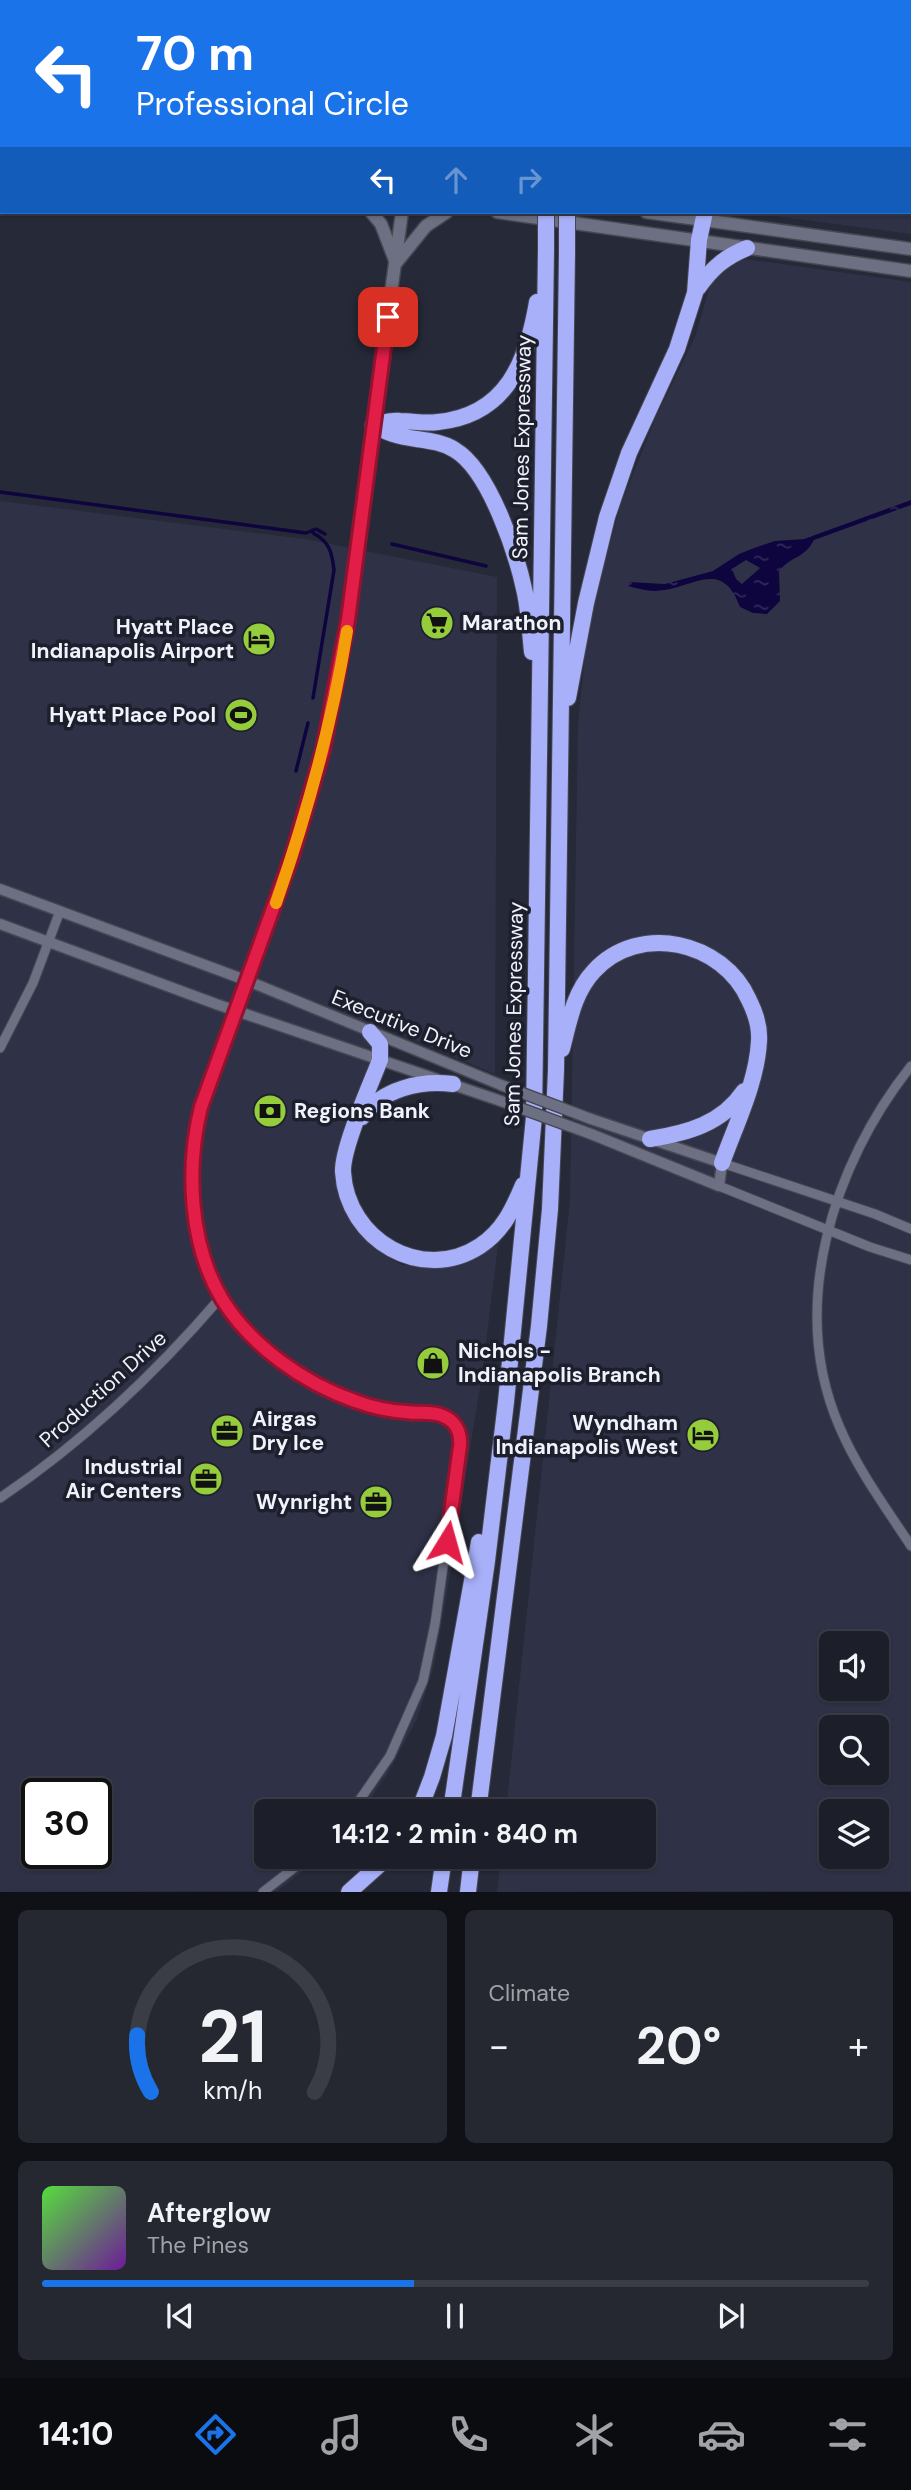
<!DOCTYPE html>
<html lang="en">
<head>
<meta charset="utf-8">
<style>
	body { margin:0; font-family:"DM Sans",sans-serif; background:#252731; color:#f1f3f6; height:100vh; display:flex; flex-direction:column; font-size:26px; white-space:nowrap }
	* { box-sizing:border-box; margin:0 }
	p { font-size:23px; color:#a0a2a8 }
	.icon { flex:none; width:38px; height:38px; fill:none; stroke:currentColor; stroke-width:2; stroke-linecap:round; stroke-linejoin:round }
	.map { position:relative; height:1892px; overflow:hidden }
	.panel { display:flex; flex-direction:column; gap:18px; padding:18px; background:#0f1117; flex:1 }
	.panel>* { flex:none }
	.hud { position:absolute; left:0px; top:0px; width:912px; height:214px; box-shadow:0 2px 5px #0004,0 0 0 2px #3a3d46; background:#1a73e8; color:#fff; overflow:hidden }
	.controls { position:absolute; left:819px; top:1631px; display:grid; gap:14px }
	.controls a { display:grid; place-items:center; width:70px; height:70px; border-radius:10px; background:#1c1f29; box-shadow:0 2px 5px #0004,0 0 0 2px #3a3d46; font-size:35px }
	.speed { position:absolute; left:21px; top:1778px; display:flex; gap:14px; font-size:35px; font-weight:700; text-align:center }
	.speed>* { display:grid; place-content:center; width:91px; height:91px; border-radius:50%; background:#1c1f29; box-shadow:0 2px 5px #0004,0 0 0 2px #3a3d46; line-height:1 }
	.speed .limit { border:4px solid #111; border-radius:10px; background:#fff; color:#111 }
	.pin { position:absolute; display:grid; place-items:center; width:60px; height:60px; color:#fff; margin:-30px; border-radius:14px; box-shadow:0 4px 10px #0006 }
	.me { position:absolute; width:77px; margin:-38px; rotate:8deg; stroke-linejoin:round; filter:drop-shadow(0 0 5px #0008) }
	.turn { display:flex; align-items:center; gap:24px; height:147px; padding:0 21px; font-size:32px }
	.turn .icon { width:91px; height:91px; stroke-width:2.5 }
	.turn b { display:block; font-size:49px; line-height:60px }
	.lanes { display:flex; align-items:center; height:66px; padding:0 21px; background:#0003; justify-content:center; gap:35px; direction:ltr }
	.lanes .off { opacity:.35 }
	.big { font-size:52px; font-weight:700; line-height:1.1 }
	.panel .tile { flex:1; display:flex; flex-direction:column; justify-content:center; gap:10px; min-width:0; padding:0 24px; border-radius:10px; background:#252731 }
	.panel .dial { align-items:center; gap:0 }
	.dial svg { height:182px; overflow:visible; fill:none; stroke:#3a3d46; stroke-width:7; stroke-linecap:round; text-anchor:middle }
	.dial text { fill:#f1f3f6; stroke:none }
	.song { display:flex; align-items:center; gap:21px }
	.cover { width:84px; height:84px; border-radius:10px; background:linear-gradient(135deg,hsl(110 70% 55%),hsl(280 70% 35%)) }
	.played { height:7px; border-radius:4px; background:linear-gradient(90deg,#1a73e8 45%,#3a3d46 45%) }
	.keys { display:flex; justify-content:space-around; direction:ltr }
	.heat { display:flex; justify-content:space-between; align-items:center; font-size:38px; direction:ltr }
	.panel .tiles { flex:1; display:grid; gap:18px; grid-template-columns:1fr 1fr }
	.tile:last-child { grid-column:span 2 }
	.trip { position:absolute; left:254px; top:1799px; width:402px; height:70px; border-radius:10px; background:#1c1f29; box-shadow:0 2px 5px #0004,0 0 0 2px #3a3d46; font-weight:700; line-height:70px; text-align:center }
	.tab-bar { display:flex; height:112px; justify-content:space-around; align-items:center; background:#0b0c10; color:#a0a2a8 }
	.tab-bar .icon { width:49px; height:49px }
	.tab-bar .selected { color:#1a73e8 }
	.tab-bar b { font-size:32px; color:#f1f3f6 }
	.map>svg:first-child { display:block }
	.built { fill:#2f3247; fill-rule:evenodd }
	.water { fill:url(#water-ripples); fill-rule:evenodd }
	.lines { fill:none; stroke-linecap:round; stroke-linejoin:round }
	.stream { stroke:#0e053e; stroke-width:3.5 }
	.minor-casing { stroke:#464753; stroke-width:11 }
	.tertiary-casing { stroke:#464753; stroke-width:13 }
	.secondary-casing { stroke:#464753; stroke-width:15 }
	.motorway-casing { stroke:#464753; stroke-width:18 }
	.minor { stroke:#6d7082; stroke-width:9 }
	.tertiary { stroke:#6d7082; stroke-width:10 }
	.secondary { stroke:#6d7082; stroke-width:12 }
	.motorway { stroke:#a7b0f8; stroke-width:16 }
	.tertiary-bridge-casing { stroke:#464753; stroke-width:13; stroke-linecap:butt }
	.motorway-bridge-casing { stroke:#464753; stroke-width:18; stroke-linecap:butt }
	.tertiary-bridge { stroke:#6d7082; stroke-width:10 }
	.motorway-bridge { stroke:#a7b0f8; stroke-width:16 }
	.route-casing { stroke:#92132f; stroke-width:18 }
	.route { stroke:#e11d48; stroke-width:12 }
	.slow { stroke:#f59e0b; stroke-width:12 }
	.labels { text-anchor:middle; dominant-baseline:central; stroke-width:7; stroke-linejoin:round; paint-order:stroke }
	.street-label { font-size:21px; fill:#f0f2fc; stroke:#1d1f2d }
	.poi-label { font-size:21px; font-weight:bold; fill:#f0f2fc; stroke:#1d1f2d; text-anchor:end }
</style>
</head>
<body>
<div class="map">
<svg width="911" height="1892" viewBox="0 0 911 1892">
	<defs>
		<pattern id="water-ripples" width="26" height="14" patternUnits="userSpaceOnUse" patternTransform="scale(1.75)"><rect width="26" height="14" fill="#0e053e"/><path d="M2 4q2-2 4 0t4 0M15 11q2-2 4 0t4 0" fill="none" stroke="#312a5b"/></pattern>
	</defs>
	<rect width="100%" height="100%" fill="#262937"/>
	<path class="built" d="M682,0H911V234L746,212H910V2H683Z
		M745,259L911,282V1891L497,1892L501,1857H644V1811H506L570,1201L578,723L589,616L621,504L656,417L695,337L711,283L723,268ZM831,1643H877V1689H831ZM831,1727H877V1773H831ZM831,1811H877V1857H831Z
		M0,501L305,539L497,577L495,1074L383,1027L340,1147L337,1192L354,1226L375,1249L402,1265L429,1268L462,1265L498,1245L482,1375L446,1598L434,1666L417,1719L388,1773L362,1811H266V1857H321L277,1891L0,1892ZM37,1794H96V1853H37Z"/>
	<path class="water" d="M911,500V505L814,540C804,559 791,556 779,571L780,601L767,614L753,613L740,607C721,556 692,590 655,591C646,591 636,588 628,586L630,582L665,584L713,571L739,554L754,548L775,541L804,539ZM746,560L760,568L742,584L736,579L732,569Z"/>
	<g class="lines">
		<path class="stream" d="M0,492L306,533L316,529L325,534
			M313,530V533C330,542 332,553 334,570L313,698
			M392,544L486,566
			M296,771L308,723"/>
		<defs>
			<path id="minor" d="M377,0V2
				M236,1011C221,1050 203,1090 195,1132C186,1185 194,1250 221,1297C249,1347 308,1387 363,1403C378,1408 394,1411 409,1413C421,1414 436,1411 446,1417C454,1422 458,1429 461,1438L435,1624L423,1681L390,1756L352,1811
				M0,1048L33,983L60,911
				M911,1066C833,1164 787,1307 840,1428C858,1470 886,1508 911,1546
				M722,1163L875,1214L911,1229
				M719,1186L870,1247L911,1260
				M0,1498C83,1442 156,1373 221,1297
				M263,1892L308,1857"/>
			<path id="tertiary" d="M0,889L248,981L501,1085
				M0,924L216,1004L501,1101
				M236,1011C269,926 302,839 323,750C349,643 360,534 373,425
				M591,1134L719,1186L722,1163L591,1119"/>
			<path id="secondary" d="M0,129H2
				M371,212L381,224L396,263L426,226L447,212
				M497,212L911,271
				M646,212L911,249
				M373,425L402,212"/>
			<path id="motorway" d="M666,0L667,2
				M549,2V0
				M570,2V0
				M698,288C712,268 725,257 747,248
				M373,425C379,428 386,432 393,434C413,441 436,438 455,450C490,471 517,555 525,593C529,613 530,633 532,652
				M373,425C382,423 391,420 400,421C413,421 425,424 438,422C507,415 527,361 537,302
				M568,698L586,603L607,517L629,453L677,349L695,293L699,240L705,212
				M370,1032L380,1044V1060C370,1086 342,1148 343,1172C347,1240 422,1284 480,1246C503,1231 513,1209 523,1185
				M562,1049C569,1022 574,992 594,971C639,922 723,941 749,1000C755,1012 760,1027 759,1041C757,1082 736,1124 722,1163
				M362,1117C382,1089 420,1080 453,1084
				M650,1139C687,1133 722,1124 744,1091
				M419,1811L432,1777L444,1736L479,1542
				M451,1811L487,1561L506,1402L534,1117L546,250
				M478,1811L539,1326L550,1209L556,1070L567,253
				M349,1892L388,1857
				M439,1892L444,1857
				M468,1892L472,1857"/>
		</defs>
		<use href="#minor" class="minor-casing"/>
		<use href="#tertiary" class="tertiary-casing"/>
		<use href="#secondary" class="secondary-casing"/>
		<use href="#motorway" class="motorway-casing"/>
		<use href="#minor" class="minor"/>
		<use href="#tertiary" class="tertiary"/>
		<use href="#secondary" class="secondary"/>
		<use href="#motorway" class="motorway"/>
		<defs>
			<path id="tertiary-bridge" d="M501,1085L591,1119
				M501,1101L591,1134"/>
			<path id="motorway-bridge" d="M546,250V212
				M567,253V212"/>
		</defs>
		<use href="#tertiary-bridge" class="tertiary-bridge-casing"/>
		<use href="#motorway-bridge" class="motorway-bridge-casing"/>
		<use href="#tertiary-bridge" class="tertiary-bridge"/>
		<use href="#motorway-bridge" class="motorway-bridge"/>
	</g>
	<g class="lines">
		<defs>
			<path id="route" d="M388,317L348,620L323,750L292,856L201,1107C186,1167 189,1244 222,1299C250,1345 303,1383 355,1401C371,1407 389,1411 406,1412C418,1414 433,1411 443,1416C456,1421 461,1433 460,1446L447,1542"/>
		</defs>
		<use href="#route" class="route-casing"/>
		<use href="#route" class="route"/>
		<path class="slow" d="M276,903C307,814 332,724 347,631"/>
	</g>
	<defs>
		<symbol id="supermarket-disc" viewBox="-11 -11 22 22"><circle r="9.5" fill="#95cc3b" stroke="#1d1f2d"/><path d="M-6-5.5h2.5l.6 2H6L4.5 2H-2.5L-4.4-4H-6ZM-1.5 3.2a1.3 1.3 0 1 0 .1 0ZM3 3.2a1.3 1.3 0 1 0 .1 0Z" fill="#111"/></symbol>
		<symbol id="hotel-disc" viewBox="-11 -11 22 22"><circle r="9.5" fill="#95cc3b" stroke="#1d1f2d"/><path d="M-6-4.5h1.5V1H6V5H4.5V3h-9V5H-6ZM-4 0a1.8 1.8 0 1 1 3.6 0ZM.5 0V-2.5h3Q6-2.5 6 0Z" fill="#111"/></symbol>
		<symbol id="stadium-disc" viewBox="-11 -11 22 22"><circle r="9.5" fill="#95cc3b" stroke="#1d1f2d"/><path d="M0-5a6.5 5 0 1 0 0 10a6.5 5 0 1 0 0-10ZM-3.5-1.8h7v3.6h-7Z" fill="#111"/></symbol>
		<symbol id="bank-disc" viewBox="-11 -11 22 22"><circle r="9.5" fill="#95cc3b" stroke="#1d1f2d"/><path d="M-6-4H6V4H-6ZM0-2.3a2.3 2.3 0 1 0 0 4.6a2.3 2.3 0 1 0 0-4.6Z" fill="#111"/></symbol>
		<symbol id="shop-disc" viewBox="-11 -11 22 22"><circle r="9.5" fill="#95cc3b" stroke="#1d1f2d"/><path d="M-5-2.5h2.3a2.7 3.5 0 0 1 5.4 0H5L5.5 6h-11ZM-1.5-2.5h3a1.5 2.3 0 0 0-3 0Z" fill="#111"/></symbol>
		<symbol id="office-disc" viewBox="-11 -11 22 22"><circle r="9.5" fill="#95cc3b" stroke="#1d1f2d"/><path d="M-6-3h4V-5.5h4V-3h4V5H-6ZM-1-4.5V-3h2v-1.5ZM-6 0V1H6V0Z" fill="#111"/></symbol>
	</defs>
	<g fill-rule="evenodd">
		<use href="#supermarket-disc" x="418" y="604" width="38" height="38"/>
		<use href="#hotel-disc" x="240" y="620" width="38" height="38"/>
		<use href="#stadium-disc" x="222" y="696" width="38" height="38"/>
		<use href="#bank-disc" x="251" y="1092" width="38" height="38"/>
		<use href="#shop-disc" x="414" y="1344" width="38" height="38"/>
		<use href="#office-disc" x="208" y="1412" width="38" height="38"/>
		<use href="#hotel-disc" x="684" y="1416" width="38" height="38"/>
		<use href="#office-disc" x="187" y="1460" width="38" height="38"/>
		<use href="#office-disc" x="357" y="1483" width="38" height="38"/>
	</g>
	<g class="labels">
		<g class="street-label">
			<text transform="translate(522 447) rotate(-89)">Sam Jones Expressway</text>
			<text transform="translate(514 1014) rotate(-89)">Sam Jones Expressway</text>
			<text transform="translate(402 1024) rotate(22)">Executive Drive</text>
			<text transform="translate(103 1389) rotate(-42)">Production Drive</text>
		</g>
		<g class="poi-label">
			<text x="462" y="623" text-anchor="start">Marathon</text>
			<text x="234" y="627">Hyatt Place<tspan x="234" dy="24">Indianapolis Airport</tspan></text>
			<text x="216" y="715">Hyatt Place Pool</text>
			<text x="294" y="1111" text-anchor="start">Regions Bank</text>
			<text x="458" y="1351" text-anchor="start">Nichols -<tspan x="458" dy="24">Indianapolis Branch</tspan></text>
			<text x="252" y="1419" text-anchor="start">Airgas<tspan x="252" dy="24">Dry Ice</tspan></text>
			<text x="678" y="1423">Wyndham<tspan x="678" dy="24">Indianapolis West</tspan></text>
			<text x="182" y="1467">Industrial<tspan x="182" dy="24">Air Centers</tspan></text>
			<text x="352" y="1502">Wynright</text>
		</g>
	</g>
</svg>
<div class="controls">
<a><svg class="icon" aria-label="sound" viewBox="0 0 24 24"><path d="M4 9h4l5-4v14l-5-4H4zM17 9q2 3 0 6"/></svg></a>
<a><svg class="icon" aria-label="search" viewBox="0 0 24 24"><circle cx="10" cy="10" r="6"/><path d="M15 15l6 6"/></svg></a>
<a><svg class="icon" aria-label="layers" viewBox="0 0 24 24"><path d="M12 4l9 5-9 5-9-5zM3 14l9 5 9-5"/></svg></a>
</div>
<div class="speed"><div class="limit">30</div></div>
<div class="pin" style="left:388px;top:317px;background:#d93025"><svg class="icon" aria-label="arrive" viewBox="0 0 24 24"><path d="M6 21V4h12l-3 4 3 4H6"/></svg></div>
<svg class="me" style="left:447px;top:1542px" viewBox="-20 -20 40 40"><path d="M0-17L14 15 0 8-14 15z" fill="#e11d48" stroke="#fff" stroke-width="4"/></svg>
<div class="trip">14:12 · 2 min · 840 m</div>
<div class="hud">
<div class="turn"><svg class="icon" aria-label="left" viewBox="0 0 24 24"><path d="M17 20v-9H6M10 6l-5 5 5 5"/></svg><div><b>70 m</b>Professional Circle</div></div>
<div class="lanes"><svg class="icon" aria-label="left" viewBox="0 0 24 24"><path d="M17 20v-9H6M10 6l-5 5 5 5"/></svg><svg class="icon off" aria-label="ahead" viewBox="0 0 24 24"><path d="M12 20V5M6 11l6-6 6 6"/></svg><svg class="icon off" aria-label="right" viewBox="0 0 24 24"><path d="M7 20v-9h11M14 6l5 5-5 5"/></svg></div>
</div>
</div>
<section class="panel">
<div class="tiles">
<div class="tile dial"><svg viewBox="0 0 100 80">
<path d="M14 69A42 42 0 1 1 86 69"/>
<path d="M14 69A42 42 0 0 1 8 44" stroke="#1a73e8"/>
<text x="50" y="56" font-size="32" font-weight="700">21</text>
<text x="50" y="72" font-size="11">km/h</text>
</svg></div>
<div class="tile"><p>Climate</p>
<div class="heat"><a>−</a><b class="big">20°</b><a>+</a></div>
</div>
<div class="tile">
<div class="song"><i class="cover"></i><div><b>Afterglow</b><p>The Pines</p></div></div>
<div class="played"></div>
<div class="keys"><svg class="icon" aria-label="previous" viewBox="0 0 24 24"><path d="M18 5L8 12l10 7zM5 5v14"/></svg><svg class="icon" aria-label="pause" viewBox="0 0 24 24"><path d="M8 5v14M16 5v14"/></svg><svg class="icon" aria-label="next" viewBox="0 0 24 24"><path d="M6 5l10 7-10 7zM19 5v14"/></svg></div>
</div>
</div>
</section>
<nav class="tab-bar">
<b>14:10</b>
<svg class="icon selected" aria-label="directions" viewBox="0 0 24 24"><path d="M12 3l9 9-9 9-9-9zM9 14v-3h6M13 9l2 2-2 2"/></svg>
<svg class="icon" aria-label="music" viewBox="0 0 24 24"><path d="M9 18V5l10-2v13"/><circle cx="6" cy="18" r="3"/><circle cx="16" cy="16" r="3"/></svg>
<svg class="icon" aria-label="phone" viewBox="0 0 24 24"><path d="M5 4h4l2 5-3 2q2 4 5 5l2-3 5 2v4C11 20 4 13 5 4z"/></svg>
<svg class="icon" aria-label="climate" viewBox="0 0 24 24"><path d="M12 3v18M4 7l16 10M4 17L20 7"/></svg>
<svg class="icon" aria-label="car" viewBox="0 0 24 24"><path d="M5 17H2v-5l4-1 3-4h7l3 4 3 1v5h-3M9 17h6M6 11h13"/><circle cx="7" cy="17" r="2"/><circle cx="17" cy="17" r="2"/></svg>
<svg class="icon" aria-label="filters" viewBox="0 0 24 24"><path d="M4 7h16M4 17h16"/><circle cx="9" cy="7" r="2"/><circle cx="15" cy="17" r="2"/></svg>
</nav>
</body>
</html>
